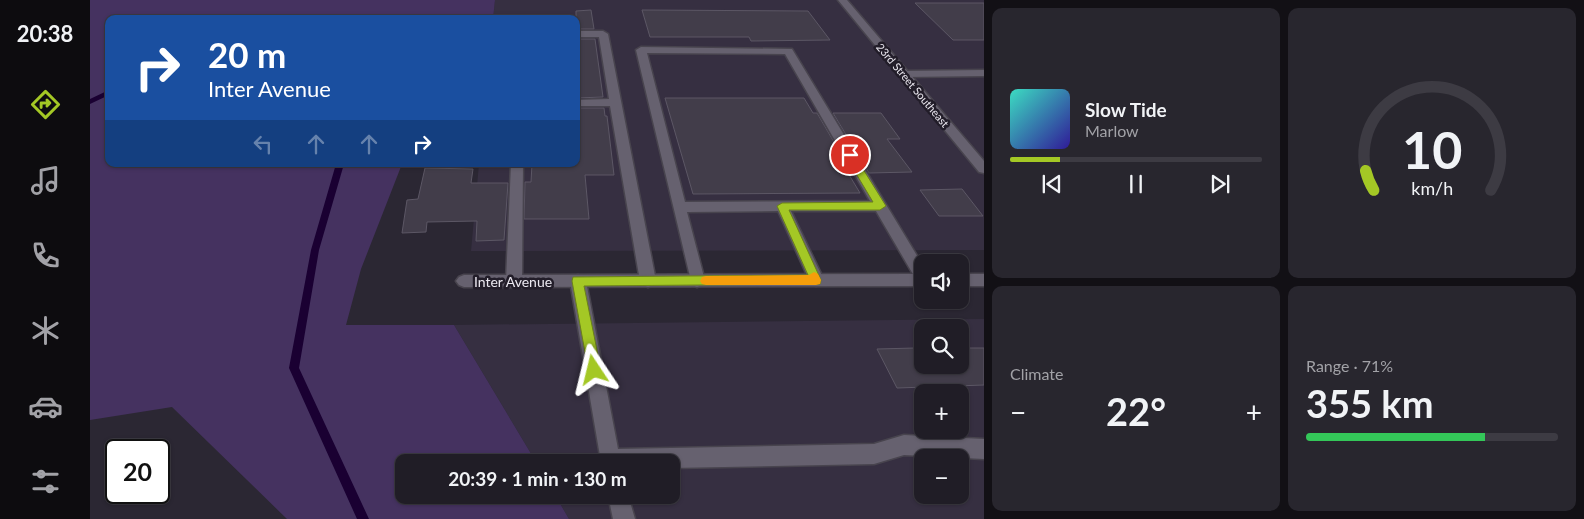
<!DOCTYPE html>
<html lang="en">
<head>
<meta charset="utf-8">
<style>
	body { margin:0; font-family:Lato,sans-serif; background:#28262e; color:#f1f3f6; height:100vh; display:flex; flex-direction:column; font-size:19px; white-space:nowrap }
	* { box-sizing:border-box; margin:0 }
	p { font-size:16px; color:#a2a2a7 }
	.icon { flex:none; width:28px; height:28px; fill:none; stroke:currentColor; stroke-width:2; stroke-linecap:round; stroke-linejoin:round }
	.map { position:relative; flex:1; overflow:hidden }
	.drawer { display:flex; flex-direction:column; gap:8px; padding:8px; background:#121015; width:600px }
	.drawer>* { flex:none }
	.hud { position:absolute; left:15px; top:15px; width:475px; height:152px; border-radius:10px; box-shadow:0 1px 4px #0004,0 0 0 1px #3d3b43; background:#1a4fa0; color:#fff; overflow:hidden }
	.buttons { position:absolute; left:824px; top:254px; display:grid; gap:10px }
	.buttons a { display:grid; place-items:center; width:55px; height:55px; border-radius:10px; background:#201d26; box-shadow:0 1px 4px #0004,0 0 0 1px #3d3b43; font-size:25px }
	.speed { position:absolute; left:15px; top:439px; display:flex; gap:10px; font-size:25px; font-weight:700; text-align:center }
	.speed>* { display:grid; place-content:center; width:65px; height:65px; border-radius:50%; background:#201d26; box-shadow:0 1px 4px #0004,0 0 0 1px #3d3b43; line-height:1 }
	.speed .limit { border:2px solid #111; border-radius:8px; background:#fff; color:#111 }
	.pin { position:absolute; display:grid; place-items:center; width:42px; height:42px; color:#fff; margin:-21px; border:2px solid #fff; border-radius:50%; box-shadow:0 1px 5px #0007 }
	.me { position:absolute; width:55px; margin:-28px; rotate:350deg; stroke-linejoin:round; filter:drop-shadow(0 0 4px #0008) }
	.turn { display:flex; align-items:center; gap:18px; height:105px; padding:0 20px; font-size:22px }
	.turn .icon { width:65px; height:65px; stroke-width:2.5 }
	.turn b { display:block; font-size:35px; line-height:42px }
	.lanes { display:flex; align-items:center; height:48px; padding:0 20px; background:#0003; justify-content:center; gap:25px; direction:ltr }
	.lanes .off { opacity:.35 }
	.big { font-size:38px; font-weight:700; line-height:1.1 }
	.drawer .tile { flex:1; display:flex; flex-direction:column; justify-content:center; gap:8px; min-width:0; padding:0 18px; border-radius:10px; background:#28262e }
	.drawer .dial { align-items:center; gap:0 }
	.dial svg { height:130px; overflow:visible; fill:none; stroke:#3d3b43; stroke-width:7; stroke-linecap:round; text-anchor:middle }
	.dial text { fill:#f1f3f6; stroke:none }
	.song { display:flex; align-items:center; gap:15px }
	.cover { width:60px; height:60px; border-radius:8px; background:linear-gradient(135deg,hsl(170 70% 55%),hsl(250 70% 35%)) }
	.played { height:5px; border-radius:2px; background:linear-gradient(90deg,#a4c825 20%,#3d3b43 20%) }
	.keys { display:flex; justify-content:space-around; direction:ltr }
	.heat { display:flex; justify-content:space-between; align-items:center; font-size:28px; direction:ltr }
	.charge { height:8px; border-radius:4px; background:linear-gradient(90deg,#34c759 71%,#3d3b43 0) }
	.drawer .tiles { flex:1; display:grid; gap:8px; grid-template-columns:repeat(2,1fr) }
	.trip { position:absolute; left:305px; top:454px; width:285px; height:50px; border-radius:10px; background:#201d26; box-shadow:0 1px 4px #0004,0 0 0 1px #3d3b43; font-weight:700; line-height:50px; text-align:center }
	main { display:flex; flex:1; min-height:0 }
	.tab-bar { display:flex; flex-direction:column; width:90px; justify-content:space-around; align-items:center; background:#0d0c0f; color:#a2a2a7 }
	.tab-bar .icon { width:35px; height:35px }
	.tab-bar .on { color:#a4c825 }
	.tab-bar b { font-size:22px; color:#f1f3f6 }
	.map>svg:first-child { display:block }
	.built { fill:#362f41; fill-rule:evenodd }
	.green { fill:#453260 }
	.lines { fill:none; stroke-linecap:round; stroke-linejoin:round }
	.stream { fill:#1a0032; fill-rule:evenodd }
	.building { fill:#423d4a; stroke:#5c5765 }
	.service-casing { stroke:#48444e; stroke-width:3 }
	.minor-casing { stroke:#48444e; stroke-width:3 }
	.service { fill:#66616f; fill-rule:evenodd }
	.minor { fill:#66616f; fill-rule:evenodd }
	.route { fill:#a4c825; stroke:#6b8218 }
	.slow { fill:#f59e0b }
	.labels { text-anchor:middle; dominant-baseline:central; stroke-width:5; stroke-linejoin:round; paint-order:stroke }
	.far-street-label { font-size:11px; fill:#ebe8f0; stroke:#221d29 }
	.street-label { font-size:14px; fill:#ebe8f0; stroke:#221d29 }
</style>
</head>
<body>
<main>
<nav class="tab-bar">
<b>20:38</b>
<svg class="icon on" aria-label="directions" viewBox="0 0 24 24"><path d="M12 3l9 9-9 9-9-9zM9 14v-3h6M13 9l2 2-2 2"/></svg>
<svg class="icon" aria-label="music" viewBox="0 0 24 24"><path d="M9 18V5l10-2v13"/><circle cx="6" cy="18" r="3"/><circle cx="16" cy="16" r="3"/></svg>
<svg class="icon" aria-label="phone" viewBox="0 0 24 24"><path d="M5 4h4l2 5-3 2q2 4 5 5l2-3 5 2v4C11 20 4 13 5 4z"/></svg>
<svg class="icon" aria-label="climate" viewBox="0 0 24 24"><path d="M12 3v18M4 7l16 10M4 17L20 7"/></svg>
<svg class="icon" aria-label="car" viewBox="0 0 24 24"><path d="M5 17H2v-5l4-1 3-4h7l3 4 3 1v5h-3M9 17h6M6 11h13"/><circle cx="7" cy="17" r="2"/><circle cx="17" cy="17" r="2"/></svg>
<svg class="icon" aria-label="filters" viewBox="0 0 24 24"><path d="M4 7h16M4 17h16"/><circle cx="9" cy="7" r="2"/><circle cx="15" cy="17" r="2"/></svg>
</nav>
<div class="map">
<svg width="894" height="519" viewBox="0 0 894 519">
	<rect width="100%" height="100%" fill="#2b2733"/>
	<path class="built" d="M405,0H894V250L381,251L389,164H486V19H403Z
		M894,319V519H479L465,495H581V462H446L364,325ZM832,328H870V365H832ZM832,392H870V430H832ZM832,458H870V495H832Z"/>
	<path class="green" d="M0,0H436H405L403,19H19V164H312L271,269L256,325H364L446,462H314V495H465L479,519H197L82,407L0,420Z"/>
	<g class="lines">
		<path class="stream" d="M19,90V95L0,104V99Z
			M246,164H254L229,250L209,368L279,519H267L199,368L221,250Z"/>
	</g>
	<path class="building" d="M825,3H894V40H863Z
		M501,10L504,29H486V11Z
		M552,10L718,11L740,40L661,41L659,37H560Z
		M486,39H505L513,97L486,98Z
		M575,98H714L723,113H727L762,173H758L770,193L603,194Z
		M486,108H514L515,116H517L524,175H495L499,219H434L435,182H441L442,164H486Z
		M743,113H791L810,139H797L822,172L779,173Z
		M335,168L383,169L381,183H418L414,240L386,241L387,221L337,222L336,232L312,233L317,200L328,199Z
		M872,189L893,216H849L830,190Z
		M825,348L832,349V365H870V348H894V385L807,388L787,349Z"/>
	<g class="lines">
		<defs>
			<path id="service" d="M486,31H513L518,34L566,281L563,285L558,287L553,285L550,281L520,106H486V100L519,99L509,37H486Z
				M551,47L702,49L832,264V283L827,281L786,211H701L734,280L731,284L726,286L721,284L688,211L597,212L615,281L612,285L607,287L602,285L546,50ZM557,53L695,54L780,201L595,202Z
				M894,70V76L814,77L809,74L814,71Z
				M421,164H433L432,281L429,285L424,287L419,285L416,281Z
				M488,275L493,277L496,281L528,449L784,444L814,435L894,439V459L814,455L784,464L581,468V462H511L480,281L483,277Z
				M518,495H538L545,519H523Z"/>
			<path id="minor" d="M748,0H757L894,161V173L889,172Z
				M832,274V286L374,287L369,285L366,281L369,277L374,275Z
				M870,274H894V286H870Z"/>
		</defs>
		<use href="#service" class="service-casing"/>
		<use href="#minor" class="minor-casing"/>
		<use href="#service" class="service"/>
		<use href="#minor" class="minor"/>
	</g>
	<path class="route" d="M760,152L763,153L796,206L790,210H699L731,280L730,284L494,286L511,370L509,374L504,376L499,374L482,281L483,277L718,275L687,206L692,203L783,202L755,155Z"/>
	<path class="slow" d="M724,272L728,274L731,280L730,284L726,285H616L612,284L610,281L612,277L616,276L719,275Z"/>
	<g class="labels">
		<g class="far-street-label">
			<text transform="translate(823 85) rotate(50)">23rd Street Southeast</text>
		</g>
		<g class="street-label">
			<text x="423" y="281">Inter Avenue</text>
		</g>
	</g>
</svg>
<div class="buttons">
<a><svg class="icon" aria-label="sound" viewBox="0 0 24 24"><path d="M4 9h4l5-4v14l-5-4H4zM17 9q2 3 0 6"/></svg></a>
<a><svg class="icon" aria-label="search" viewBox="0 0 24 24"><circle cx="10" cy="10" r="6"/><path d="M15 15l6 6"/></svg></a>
<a>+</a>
<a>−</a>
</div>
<div class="speed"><div class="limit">20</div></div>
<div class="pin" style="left:760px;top:155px;background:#d93025"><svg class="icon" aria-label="arrive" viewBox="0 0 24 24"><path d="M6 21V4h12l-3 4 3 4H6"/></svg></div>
<svg class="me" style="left:504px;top:370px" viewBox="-20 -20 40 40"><path d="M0-17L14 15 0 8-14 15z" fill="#a4c825" stroke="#fff" stroke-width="4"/></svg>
<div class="trip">20:39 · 1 min · 130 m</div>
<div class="hud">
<div class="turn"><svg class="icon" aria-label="right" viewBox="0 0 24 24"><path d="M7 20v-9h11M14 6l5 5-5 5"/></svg><div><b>20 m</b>Inter Avenue</div></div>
<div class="lanes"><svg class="icon off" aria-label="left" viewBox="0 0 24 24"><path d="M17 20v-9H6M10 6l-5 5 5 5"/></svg><svg class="icon off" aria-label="ahead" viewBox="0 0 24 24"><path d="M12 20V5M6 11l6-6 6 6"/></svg><svg class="icon off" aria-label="ahead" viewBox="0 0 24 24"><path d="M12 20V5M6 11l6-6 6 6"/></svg><svg class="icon" aria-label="right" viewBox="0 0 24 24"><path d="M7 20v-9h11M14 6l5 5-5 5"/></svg></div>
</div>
</div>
<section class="drawer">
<div class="tiles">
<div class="tile">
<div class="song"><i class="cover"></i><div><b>Slow Tide</b><p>Marlow</p></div></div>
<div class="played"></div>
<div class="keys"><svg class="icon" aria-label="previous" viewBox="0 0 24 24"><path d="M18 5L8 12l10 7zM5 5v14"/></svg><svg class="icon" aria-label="pause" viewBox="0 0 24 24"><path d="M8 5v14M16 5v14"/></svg><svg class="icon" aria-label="next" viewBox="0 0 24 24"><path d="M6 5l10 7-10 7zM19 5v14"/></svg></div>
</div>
<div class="tile dial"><svg viewBox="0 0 100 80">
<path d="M14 69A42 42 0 1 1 86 69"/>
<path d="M14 69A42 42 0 0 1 9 57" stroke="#a4c825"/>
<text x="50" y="56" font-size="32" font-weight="700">10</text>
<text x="50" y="72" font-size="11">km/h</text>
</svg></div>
<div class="tile"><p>Climate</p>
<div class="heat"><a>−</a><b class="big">22°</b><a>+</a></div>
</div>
<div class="tile"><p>Range · 71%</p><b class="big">355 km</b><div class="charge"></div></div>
</div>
</section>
</main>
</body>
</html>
